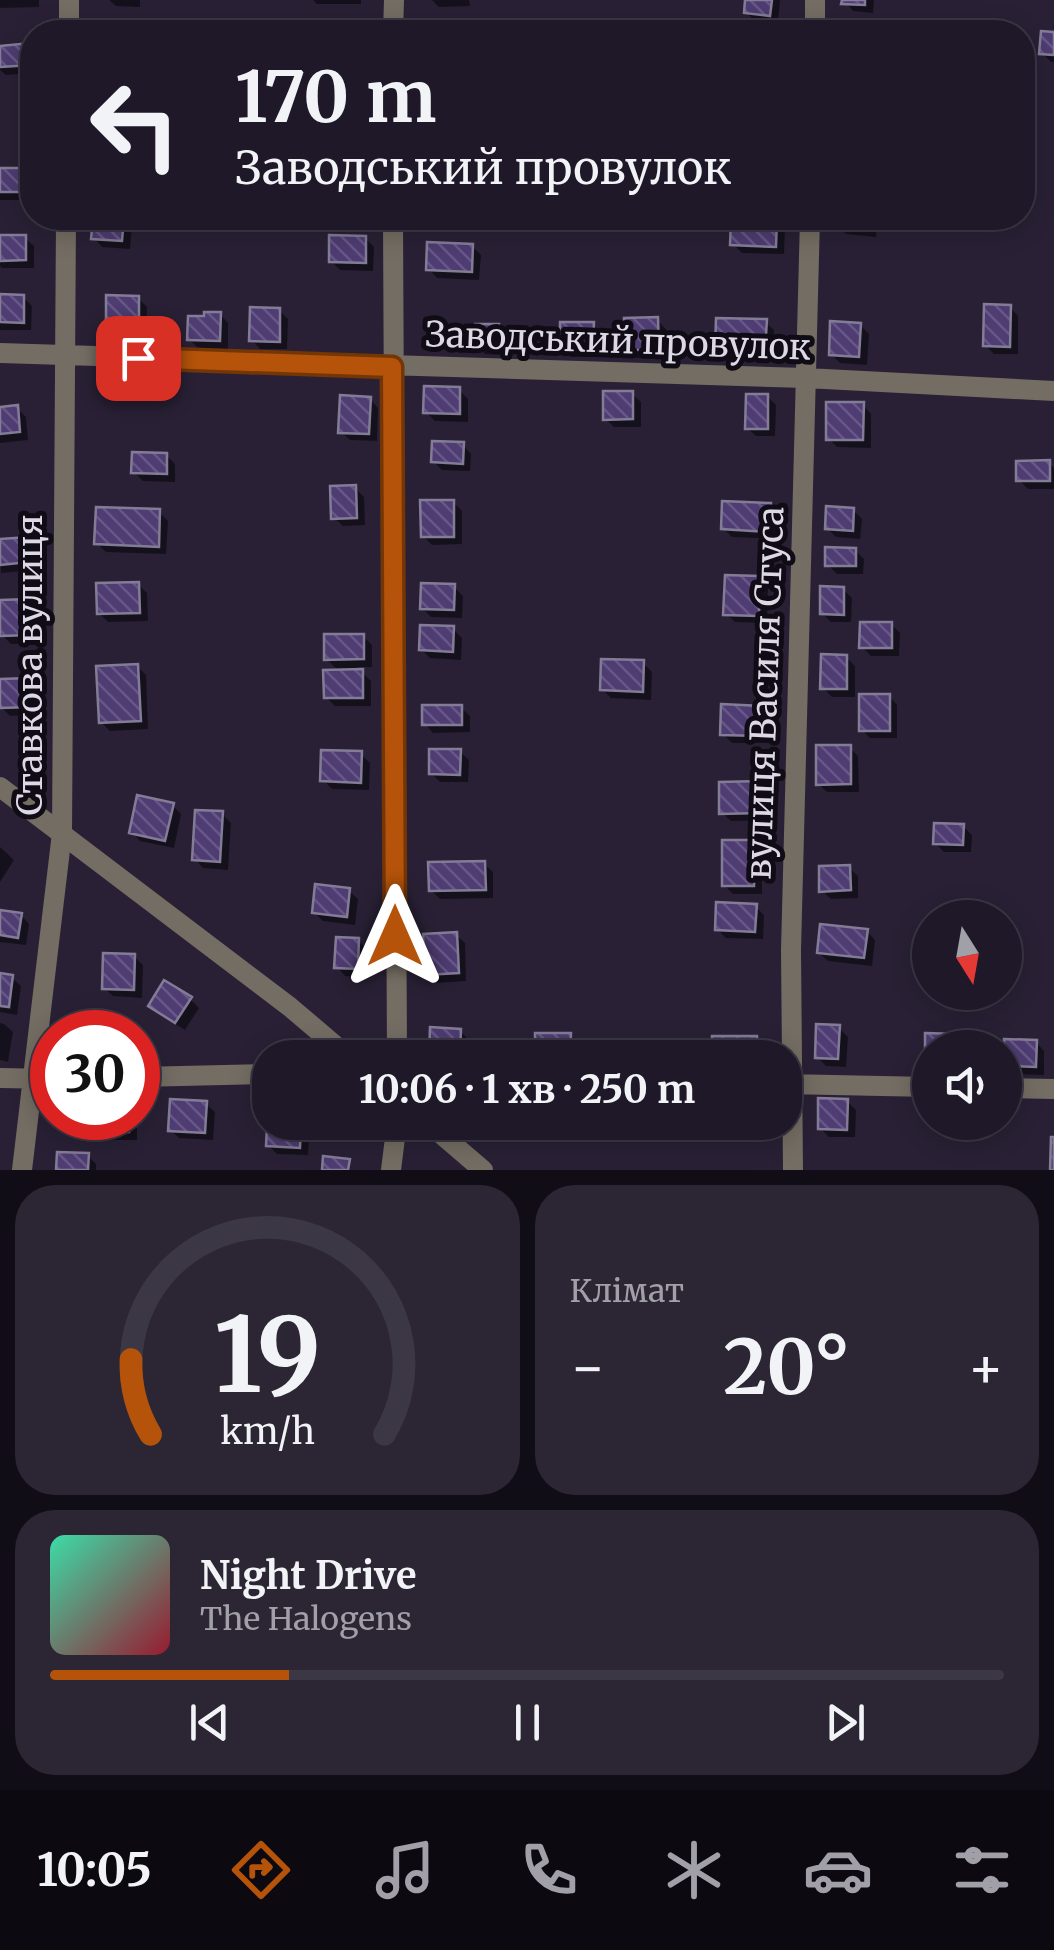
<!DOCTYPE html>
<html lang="uk">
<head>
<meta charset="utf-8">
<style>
	body { margin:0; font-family:Merriweather,serif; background:#2c2534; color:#f1f3f6; height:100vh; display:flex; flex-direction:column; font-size:38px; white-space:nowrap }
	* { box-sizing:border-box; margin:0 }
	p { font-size:32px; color:#a1a0a8 }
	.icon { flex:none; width:55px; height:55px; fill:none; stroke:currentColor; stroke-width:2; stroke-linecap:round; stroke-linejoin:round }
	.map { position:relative; height:1170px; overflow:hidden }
	.drawer { display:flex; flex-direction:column; gap:15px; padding:15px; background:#110d16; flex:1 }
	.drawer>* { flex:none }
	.hud { position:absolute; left:20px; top:20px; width:1015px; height:210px; border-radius:40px; box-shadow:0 5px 25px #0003,0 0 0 2px #3c3745; background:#1f1828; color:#f1f3f6; overflow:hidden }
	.needle { width:65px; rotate:169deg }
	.fabs { position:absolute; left:912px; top:900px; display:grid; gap:20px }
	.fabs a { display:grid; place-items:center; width:110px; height:110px; border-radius:50%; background:#1f1828; box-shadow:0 5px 25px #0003,0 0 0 2px #3c3745; font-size:50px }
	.speed { position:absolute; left:30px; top:1010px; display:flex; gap:20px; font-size:50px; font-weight:700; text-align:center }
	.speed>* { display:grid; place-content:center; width:130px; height:130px; border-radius:50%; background:#1f1828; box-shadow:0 5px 25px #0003,0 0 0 2px #3c3745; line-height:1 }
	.speed .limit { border:15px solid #d22; background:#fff; color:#111 }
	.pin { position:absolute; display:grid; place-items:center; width:85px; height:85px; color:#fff; margin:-42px; border-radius:20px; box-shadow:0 5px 15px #0006 }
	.me { position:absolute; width:110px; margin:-55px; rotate:0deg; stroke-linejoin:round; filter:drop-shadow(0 0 8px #0008) }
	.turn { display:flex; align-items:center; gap:35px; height:210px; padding:0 50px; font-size:45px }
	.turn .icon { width:130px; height:130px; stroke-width:2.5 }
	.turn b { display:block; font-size:70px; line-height:85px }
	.big { font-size:75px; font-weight:700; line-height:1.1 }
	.drawer .card { flex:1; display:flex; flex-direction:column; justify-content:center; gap:15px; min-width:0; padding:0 35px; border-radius:40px; background:#2c2534 }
	.drawer .dial { align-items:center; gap:0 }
	.dial svg { height:260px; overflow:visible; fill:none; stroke:#3c3745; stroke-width:7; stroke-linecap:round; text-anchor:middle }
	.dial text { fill:#f1f3f6; stroke:none }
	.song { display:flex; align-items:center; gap:30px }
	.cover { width:120px; height:120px; border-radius:15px; background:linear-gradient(135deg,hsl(160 70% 55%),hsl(350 70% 35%)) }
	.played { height:10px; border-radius:5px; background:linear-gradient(90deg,#b45309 25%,#3c3745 25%) }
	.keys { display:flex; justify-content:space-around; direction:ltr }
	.heat { display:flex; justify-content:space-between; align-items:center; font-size:55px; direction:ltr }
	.drawer .tiles { flex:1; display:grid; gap:15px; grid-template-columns:1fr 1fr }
	.card:last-child { grid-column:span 2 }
	.trip { position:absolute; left:252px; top:1040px; width:550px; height:100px; border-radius:40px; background:#1f1828; box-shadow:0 5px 25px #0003,0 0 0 2px #3c3745; font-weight:700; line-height:100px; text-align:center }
	.tab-bar { display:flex; height:160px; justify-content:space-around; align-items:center; background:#0c0a10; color:#a1a0a8 }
	.tab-bar .icon { width:70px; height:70px }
	.tab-bar .current { color:#b45309 }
	.tab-bar b { font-size:45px; color:#f1f3f6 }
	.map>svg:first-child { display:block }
	.shadow { fill:#0007 }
	.building { fill:url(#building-back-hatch); stroke:#837c97; stroke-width:2.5 }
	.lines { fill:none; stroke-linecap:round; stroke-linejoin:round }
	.minor { stroke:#746d63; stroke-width:20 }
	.tertiary { stroke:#746d63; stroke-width:20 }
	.route-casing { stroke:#753606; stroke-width:25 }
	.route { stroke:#b45309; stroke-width:18 }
	.labels { text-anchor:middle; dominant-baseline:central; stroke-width:10; stroke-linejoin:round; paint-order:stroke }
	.street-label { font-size:35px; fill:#ded8e6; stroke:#100c15 }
</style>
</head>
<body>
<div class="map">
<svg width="1054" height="1170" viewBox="0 0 1054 1170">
	<defs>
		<pattern id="building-back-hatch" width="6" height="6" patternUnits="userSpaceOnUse" patternTransform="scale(2.5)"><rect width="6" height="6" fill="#4e3c72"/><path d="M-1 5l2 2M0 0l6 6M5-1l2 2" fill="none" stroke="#675786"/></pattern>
	</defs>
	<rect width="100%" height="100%" fill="#292035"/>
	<path class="shadow" d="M0,0H39V7L0,8Z
		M109,0H140V7L116,6Z
		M313,0H361V4H317Z
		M432,0H469L470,6L439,7Z
		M747,0H780L778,23L755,21L746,12Z
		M844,0H874L873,13L853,11Z
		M1054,34V62H1051L1042,53Z
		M30,46L32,49V73L6,75L0,70V48Z
		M0,170H26L32,177V200H0Z
		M95,218H124L132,225L130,249L102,247L94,238Z
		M734,218L776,220L785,228L784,254L742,253L733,244Z
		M838,218H875L877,219L876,237L846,234L837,225Z
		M0,238H25L34,246V268H2L0,266Z
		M365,238L374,247L373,271L340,270L331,261Z
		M472,246L481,255L479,280L437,278L429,269Z
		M0,297H23L32,306L31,330H0Z
		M138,298L147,307L146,328H117L109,319Z
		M1010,307L1018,316V354H994L985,345Z
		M279,310L288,319L287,349H260L252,340Z
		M220,314L228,323V349L198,348L189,339L206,319Z
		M657,320L666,329L667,358H636L627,349Z
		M765,322L774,330L773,360L727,358L718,350Z
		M593,325L601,333V357H571L562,348Z
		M860,325L869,334L867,365L840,363L831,354Z
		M498,327L507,335L506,355L485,354L476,345Z
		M459,390L468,399V422L435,421L426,412Z
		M632,394L641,402V427H614L605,418Z
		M767,396L776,405L775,436H756L747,428Z
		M370,399L378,408L377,441L350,440L341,432Z
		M863,405L871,414V448L837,447L829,439Z
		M17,408L26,417L28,440L0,443V409Z
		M463,445L471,454L470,471L442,470L433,461Z
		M166,455L175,464V482L143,481L134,472Z
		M1049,463L1054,468V489H1028L1019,480Z
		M355,488L364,497L365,525L343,526L334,518Z
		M453,502L462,511V544L432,545L423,536Z
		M770,505L779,514L778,539L732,537L723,528Z
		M853,510L862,519L860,539L836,537L827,528Z
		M159,512L168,521L166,554L106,552L97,543Z
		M27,540L35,548L37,570L1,573L0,542Z
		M855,550L864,559L863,574H837L828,565Z
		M759,579L768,588L767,623L735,622L726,614Z
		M138,584L147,593L148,621L108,622L99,613Z
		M454,587L463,596L462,618L431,617L422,608Z
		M843,589L852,598L851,622H831L822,613Z
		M28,602L37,610L38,643L11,644L2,635Z
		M891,624L900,633L899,656H871L862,647Z
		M453,629L462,638L461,660L430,658L421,649Z
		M363,636L372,645V667H357L371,681V706H335L326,697L340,672L326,659Z
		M846,657L855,666V697H832L823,688Z
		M643,663L652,672L651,700L611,698L602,689Z
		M137,666L146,675L148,729L110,731L101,722Z
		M29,681L38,689L39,714L10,716L1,707L0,682Z
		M889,696L897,705V738H870L862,730Z
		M461,708L470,716V732L433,733L425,724Z
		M761,708L769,717V743H732L723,734Z
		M850,748L858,756L859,792H827L818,784Z
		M460,752L469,760L468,782H440L431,773Z
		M361,754L370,763L369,790L332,789L323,780Z
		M760,783L769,792L770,820L731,821L722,813Z
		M173,806L181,814L174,848L140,841L132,832Z
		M222,814L231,823L228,870L203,868L195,859Z
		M963,826L972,835L971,852H944L935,843Z
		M754,843L762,851V894H733L724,885Z
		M0,847L14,860L0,882Z
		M484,864L493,872V898L440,899L431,890Z
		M849,868L858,876V898L831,899L822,891Z
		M349,891L358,899L355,925L323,921L314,912Z
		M756,907L764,915L763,939L726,938L717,929Z
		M0,912L21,915L29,924L26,945L0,942Z
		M867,931L875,940L872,966L828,961L819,953Z
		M456,935L465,943L466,981L436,983L428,974Z
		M358,941L367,949L365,977L345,976L337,967Z
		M134,956L143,965L142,998L113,996L104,988Z
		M0,976L12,978L21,986L17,1015L0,1012Z
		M190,999L199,1008L185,1030L159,1014L151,1006Z
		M0,1023L4,1024L13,1032L8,1062L0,1060Z
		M839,1028L848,1037L846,1067L826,1066L817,1057Z
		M460,1031L469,1040L468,1058H432Z
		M570,1036L578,1045V1058H538Z
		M756,1038L765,1047V1058H714Z
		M1036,1042L1044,1051V1075L1014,1074L1006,1065Z
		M847,1101L856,1110L855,1137H829L820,1128Z
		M206,1104L215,1112L213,1140L179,1138L170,1130Z
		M100,1118H137V1140H109L100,1131Z
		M704,1122H766V1141H713L704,1132Z
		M300,1128L309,1137L308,1155L277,1154L268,1145Z
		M88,1156L96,1164V1170H58Z"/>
	<path class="building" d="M745,0H772L770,16L744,13Z
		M842,0H865V5L841,4Z
		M1041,31L1054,32V55L1039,54Z
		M30,43L32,65L0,67V46Z
		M0,168H27V192H0Z
		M93,218H124L122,241L91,239Z
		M731,218H777L776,247L730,245Z
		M835,218H869L868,229L834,226Z
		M0,235H26V260L0,261Z
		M329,235L366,236V263L329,262Z
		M427,242L473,244L472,272L426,270Z
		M0,294L24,295V323L0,322Z
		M106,295L139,296V320H106Z
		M984,304L1011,305L1010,347L983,346Z
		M250,307L280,308V342L249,341Z
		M204,312H221L220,341L187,340L188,316H204Z
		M658,317L659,350H625L624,318Z
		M716,318L767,319L765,352L715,351Z
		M830,321L861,323L859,357L829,355Z
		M560,322H594L593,349H560Z
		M475,324H499V347L474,346Z
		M424,386L460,387V414L423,413Z
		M603,391H633V419L603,420Z
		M746,394H768V429H745Z
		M340,395L371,397L369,434L338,433Z
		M826,402H864L863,440H826Z
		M18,405L20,432L0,434V407Z
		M432,441L464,442L463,464L431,462Z
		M132,452L167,453V474L131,473Z
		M1050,460V481H1016V461Z
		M356,485L357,518L331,519L330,486Z
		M420,500H454V537H421Z
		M722,501L771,503L770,532L721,529Z
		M826,506L854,508L853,531L825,529Z
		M96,507L160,509L159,547L94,544Z
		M28,537L30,562L0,565V539Z
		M825,547L856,548V566H825Z
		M725,575L760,576L759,616L723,615Z
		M139,582L140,613L97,614L96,583Z
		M421,583L455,584L454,610L420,609Z
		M820,586L844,587V615L820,614Z
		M29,599L31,635L0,636V600Z
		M860,622H892V648H859Z
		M420,625L454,626L453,652L419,650Z
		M324,634H364V659L324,660Z
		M821,654L847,655V689H820Z
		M601,659L644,660L643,692L600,690Z
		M138,664L141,721L99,723L96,666Z
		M363,669V698H324L323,670Z
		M30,678L32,707L0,708V679Z
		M859,694H890V731H859Z
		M721,704L762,706L761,736L720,735Z
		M422,705H462V725H422Z
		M816,745H851V784L816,785Z
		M429,749H461L460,775L429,774Z
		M321,750L362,751L361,783L320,781Z
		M761,781L762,813L719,814V782Z
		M137,795L174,803L165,841L129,833Z
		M195,810L223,811L220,862L192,860Z
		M934,823L964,824L963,845L933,844Z
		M722,840H755L754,886H722Z
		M485,861L486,890L429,891L428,862Z
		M850,865L851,890L819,892V866Z
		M315,884L350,888L347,917L312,913Z
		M716,902L757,904L755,932L715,930Z
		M0,910L22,913L18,938L0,935Z
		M820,924L868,929L864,958L817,953Z
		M457,932L459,973L425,975L423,934Z
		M336,937L359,938L358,969L334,968Z
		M103,953L135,954L134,990L102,989Z
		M0,973L13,975L9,1007L0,1006Z
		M164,980L192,997L175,1023L148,1006Z
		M816,1024L840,1025L838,1059L815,1058Z
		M430,1027L461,1029L460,1058H429Z
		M535,1033H571L570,1058H535Z
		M925,1033L959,1034V1048H930V1061H925Z
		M712,1036H757V1058H712Z
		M1004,1039L1037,1040L1036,1067L1005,1066Z
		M818,1098L848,1099L847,1130L818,1129Z
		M170,1099L207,1101L205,1133L168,1131Z
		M98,1118H130L129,1132H98Z
		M702,1122H759V1133H702Z
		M267,1124L301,1126L300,1148L266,1146Z
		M1051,1137H1054V1170H1050Z
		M57,1152L89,1153L88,1170H56Z
		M323,1156L350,1159L348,1170H322Z"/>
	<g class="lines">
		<path class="minor" d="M69,32V0
			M393,32L394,0
			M815,32V0
			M393,218L397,1058
			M0,353L806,378L1054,391
			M138,1077L270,1074
			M0,1078L52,1079
			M785,1084L930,1087
			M1005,1088L1054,1089
			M22,1170L62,833L66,218
			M391,1170L397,1122
			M793,1170L791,950L810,218"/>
		<path class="tertiary" d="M0,787L290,1007L350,1058
			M427,1122L483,1170"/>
	</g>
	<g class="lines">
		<defs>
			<path id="route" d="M138,358L392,367L395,936"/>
		</defs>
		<use href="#route" class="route-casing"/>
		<use href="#route" class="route"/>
	</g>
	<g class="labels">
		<g class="street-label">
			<text transform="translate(618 341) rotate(2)">Заводський провулок</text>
			<text transform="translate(30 665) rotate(-90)">Ставкова вулиця</text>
			<text transform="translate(765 693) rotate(-88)">вулиця Василя Стуса</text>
		</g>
	</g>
</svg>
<div class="fabs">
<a><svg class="needle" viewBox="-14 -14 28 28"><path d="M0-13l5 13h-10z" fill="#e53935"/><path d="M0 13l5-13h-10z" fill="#a1a0a8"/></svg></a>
<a><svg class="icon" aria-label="sound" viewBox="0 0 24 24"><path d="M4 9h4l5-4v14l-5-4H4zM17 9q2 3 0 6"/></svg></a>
</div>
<div class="speed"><div class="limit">30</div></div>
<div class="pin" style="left:138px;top:358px;background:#d93025"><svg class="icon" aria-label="arrive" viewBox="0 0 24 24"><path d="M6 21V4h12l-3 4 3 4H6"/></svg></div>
<svg class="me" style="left:395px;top:936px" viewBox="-20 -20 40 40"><path d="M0-17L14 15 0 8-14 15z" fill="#b45309" stroke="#fff" stroke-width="4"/></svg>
<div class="trip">10:06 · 1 хв · 250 m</div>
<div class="hud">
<div class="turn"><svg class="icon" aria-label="left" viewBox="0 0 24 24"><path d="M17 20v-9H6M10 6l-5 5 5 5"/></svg><div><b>170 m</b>Заводський провулок</div></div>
</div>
</div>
<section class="drawer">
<div class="tiles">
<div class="card dial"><svg viewBox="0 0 100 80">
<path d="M14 69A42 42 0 1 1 86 69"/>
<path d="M14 69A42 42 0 0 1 8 46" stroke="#b45309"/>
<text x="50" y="56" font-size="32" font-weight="700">19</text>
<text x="50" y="72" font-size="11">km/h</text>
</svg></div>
<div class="card"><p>Клімат</p>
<div class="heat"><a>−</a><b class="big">20°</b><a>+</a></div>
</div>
<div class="card">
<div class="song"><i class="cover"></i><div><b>Night Drive</b><p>The Halogens</p></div></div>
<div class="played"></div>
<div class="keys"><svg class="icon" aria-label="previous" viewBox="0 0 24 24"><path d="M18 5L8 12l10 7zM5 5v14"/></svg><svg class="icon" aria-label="pause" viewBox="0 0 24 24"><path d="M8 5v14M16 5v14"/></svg><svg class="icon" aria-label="next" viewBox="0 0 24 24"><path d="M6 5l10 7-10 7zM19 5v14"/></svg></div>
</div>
</div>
</section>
<nav class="tab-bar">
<b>10:05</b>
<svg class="icon current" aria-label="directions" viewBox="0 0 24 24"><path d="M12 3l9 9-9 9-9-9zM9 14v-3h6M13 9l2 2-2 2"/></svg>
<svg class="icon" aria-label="music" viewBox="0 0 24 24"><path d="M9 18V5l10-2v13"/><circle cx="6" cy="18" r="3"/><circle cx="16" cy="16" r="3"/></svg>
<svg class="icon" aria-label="phone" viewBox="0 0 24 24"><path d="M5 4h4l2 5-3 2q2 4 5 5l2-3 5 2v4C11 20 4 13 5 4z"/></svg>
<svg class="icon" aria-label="climate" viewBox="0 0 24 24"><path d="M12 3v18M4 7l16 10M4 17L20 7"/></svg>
<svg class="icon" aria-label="car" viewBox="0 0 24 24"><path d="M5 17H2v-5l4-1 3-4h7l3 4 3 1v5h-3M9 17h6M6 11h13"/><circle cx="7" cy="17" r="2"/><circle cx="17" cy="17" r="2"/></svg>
<svg class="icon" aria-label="filters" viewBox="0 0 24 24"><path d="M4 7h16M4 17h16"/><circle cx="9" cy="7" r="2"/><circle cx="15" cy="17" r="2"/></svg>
</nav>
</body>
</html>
